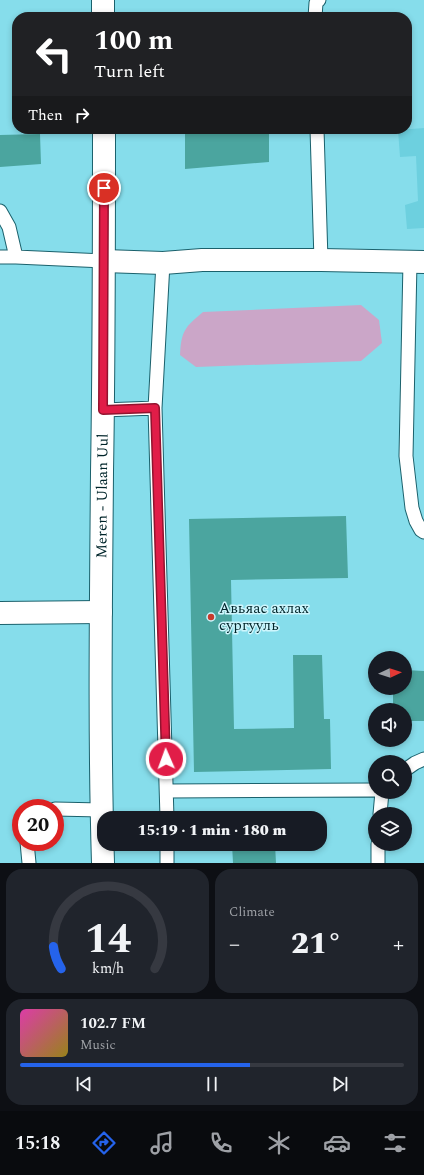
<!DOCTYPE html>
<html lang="en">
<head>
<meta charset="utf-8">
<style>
	body { margin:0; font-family:Spectral,serif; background:#20242c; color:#f1f3f6; height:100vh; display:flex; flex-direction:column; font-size:15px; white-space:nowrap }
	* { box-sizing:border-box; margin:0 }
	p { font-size:13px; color:#9ea1a6 }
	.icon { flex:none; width:22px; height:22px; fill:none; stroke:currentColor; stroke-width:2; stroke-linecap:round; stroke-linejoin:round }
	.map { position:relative; height:863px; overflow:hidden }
	.drawer { display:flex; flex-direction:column; gap:6px; padding:6px; background:#0d0f14; flex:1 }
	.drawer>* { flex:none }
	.guide { position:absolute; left:12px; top:12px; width:400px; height:122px; border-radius:16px; box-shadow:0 2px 6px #0003; background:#202124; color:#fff; overflow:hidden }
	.needle { width:26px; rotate:86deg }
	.tools { position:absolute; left:368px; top:651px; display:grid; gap:8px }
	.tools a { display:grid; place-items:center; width:44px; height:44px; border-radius:50%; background:#171b24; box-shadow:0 2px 6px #0003; font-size:20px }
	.speed { position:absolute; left:12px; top:799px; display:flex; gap:8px; font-size:20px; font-weight:700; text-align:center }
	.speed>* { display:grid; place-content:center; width:52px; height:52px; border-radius:50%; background:#171b24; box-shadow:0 2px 6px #0003; line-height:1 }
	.speed .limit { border:6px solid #d22; background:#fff; color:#111 }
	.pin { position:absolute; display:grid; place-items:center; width:34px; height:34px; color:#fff; margin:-17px; border:2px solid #fff; border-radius:50%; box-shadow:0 1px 4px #0007 }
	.me { position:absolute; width:44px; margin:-22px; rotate:358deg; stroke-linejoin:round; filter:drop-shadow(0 0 3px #0008) }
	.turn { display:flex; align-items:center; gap:14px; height:84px; padding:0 16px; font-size:18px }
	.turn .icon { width:52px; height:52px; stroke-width:2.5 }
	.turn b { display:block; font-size:28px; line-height:34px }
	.then { display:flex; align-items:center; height:38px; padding:0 16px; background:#0003; gap:8px; font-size:15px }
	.big { font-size:30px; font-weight:800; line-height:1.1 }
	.drawer .tile { flex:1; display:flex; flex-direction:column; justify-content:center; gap:6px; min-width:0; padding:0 14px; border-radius:16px; background:#20242c }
	.drawer .dial { align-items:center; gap:0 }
	.dial svg { height:104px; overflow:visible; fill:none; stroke:#363941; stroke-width:7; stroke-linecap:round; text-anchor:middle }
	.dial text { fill:#f1f3f6; stroke:none }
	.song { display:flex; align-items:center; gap:12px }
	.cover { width:48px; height:48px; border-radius:6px; background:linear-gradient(135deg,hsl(320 70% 55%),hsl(50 70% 35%)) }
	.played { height:4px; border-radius:2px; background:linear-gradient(90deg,#2563eb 60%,#363941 60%) }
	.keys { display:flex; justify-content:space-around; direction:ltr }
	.heat { display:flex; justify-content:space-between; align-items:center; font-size:22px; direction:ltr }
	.drawer .tiles { flex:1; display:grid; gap:6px; grid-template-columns:1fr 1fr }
	.tile:last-child { grid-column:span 2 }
	.trip { position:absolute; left:97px; top:811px; width:230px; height:40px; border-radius:16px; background:#171b24; box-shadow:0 2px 6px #0003; font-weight:800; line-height:40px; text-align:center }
	.dock { display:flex; height:64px; justify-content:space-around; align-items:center; background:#090b0e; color:#9ea1a6 }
	.dock .icon { width:28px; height:28px }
	.dock .on { color:#2563eb }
	.dock b { font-size:18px; color:#f1f3f6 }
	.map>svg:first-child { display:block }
	.built { fill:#6dd0df }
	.green { fill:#cba6c8 }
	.building { fill:#4ba59f }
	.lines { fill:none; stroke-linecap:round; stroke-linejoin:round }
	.service-casing { stroke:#1b616c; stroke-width:15 }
	.minor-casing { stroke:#1b616c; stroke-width:24 }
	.tertiary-casing { stroke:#1b616c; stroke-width:24 }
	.service { stroke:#fff; stroke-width:13 }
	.minor { stroke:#fff; stroke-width:22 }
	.tertiary { stroke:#fff; stroke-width:22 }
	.route-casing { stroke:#92132f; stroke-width:10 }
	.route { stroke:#e11d48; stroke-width:7 }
	.poi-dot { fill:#c83b2d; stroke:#cef6fd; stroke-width:1.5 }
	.labels { text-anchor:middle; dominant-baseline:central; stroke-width:3; stroke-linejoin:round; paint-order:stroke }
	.street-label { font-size:15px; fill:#00252a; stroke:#cef6fd }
	.poi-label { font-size:15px; fill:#00252a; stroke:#cef6fd; text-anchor:start }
</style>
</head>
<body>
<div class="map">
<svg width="424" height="863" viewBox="0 0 424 863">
	<rect width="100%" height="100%" fill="#86ddeb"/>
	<path class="built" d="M424,128V228L407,229L405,205L418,201L416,156L400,157L398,130Z"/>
	<path class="green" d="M361,305L379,320L382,343L361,361L196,367L180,355C181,331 185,327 203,312Z"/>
	<path class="building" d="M185,129H269V162L185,169Z
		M40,134L41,164L0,167V135Z
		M346,516L348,578L231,580L234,729L294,728L293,655H322L324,719H330L331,769L194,772L189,519Z
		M405,670L424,671V721H405V710H393V688H405Z
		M232,844H275L276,863H233Z"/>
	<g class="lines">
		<defs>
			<path id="service" d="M315,17L316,3L319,0
				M317,129L321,260
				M0,211L9,227L16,257L104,261
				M0,257H16
				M410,262L406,456L412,508L416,521L421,530L424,532
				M155,408L163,263
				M103,410L155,408L167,818
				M405,770L415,763L424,759
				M167,791L375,790
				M55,809L101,810
				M380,814L382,792
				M27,842L29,863
				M167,844V863
				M378,863V844"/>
			<path id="minor" d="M104,261L163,263L202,260H321L424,262
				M0,613L101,612"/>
			<g id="tertiary">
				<path d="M103,0V17"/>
				<path id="s1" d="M103,863C99,733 101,602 102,472C104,358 104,243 104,129"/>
			</g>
		</defs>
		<use href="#service" class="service-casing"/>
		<use href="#minor" class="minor-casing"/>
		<use href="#tertiary" class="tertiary-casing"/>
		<use href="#service" class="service"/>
		<use href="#minor" class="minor"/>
		<use href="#tertiary" class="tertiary"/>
	</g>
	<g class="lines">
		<defs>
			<path id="route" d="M104,188L103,410L155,408L166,759"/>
		</defs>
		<use href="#route" class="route-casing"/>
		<use href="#route" class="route"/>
	</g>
	<circle class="poi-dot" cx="211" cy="617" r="4"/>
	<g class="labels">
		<g class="street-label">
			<text stroke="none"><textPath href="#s1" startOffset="367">Meren - Ulaan Uul</textPath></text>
		</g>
		<g class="poi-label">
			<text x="219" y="608">Авьяас ахлах<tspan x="219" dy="17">сургууль</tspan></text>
		</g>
	</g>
</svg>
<div class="tools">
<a><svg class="needle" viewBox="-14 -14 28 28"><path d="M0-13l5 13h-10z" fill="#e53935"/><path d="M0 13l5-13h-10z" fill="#9ea1a6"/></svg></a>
<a><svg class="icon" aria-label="sound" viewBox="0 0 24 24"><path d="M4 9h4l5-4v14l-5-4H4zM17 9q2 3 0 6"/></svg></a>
<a><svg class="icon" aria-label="search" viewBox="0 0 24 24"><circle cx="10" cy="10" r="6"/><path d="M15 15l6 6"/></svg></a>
<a><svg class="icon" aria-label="layers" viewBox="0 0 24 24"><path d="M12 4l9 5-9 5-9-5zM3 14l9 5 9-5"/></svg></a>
</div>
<div class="speed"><div class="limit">20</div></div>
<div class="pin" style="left:104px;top:188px;background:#d93025"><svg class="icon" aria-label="arrive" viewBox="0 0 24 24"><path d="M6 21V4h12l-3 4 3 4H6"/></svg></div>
<svg class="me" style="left:166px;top:759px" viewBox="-20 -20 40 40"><circle r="17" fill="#e11d48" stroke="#fff" stroke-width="3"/><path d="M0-11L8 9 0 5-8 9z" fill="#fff"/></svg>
<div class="trip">15:19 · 1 min · 180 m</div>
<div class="guide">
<div class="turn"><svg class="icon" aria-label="left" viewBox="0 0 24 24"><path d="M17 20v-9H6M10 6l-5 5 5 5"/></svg><div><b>100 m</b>Turn left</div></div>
<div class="then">Then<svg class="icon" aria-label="right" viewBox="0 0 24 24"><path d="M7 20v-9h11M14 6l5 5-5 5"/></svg></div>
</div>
</div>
<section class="drawer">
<div class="tiles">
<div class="tile dial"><svg viewBox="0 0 100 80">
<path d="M14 69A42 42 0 1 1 86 69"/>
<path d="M14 69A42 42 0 0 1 8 52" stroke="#2563eb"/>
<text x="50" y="56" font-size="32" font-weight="700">14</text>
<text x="50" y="72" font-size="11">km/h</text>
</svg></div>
<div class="tile"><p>Climate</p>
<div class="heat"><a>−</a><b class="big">21°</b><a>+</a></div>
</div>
<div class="tile">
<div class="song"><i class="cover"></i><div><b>102.7 FM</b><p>Music</p></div></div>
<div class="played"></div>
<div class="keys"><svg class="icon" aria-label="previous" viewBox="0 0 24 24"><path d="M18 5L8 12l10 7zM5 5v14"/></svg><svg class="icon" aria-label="pause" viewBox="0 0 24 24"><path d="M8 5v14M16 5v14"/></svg><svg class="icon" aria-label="next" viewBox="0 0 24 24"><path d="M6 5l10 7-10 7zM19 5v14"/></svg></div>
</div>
</div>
</section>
<nav class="dock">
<b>15:18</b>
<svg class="icon on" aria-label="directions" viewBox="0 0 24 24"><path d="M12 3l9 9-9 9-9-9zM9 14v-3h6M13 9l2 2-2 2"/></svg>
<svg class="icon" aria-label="music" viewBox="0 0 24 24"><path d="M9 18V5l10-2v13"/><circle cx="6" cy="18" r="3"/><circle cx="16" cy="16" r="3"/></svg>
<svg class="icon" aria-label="phone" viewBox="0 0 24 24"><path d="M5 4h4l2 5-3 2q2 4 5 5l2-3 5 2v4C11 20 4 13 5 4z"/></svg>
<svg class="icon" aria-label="climate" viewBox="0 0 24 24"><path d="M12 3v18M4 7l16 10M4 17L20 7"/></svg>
<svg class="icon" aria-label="car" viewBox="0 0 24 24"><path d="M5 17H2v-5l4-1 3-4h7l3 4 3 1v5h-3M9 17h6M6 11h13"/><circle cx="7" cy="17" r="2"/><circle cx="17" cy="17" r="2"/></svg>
<svg class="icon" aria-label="filters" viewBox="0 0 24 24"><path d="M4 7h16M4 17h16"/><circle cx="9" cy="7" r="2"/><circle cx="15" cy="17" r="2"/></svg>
</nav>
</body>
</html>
